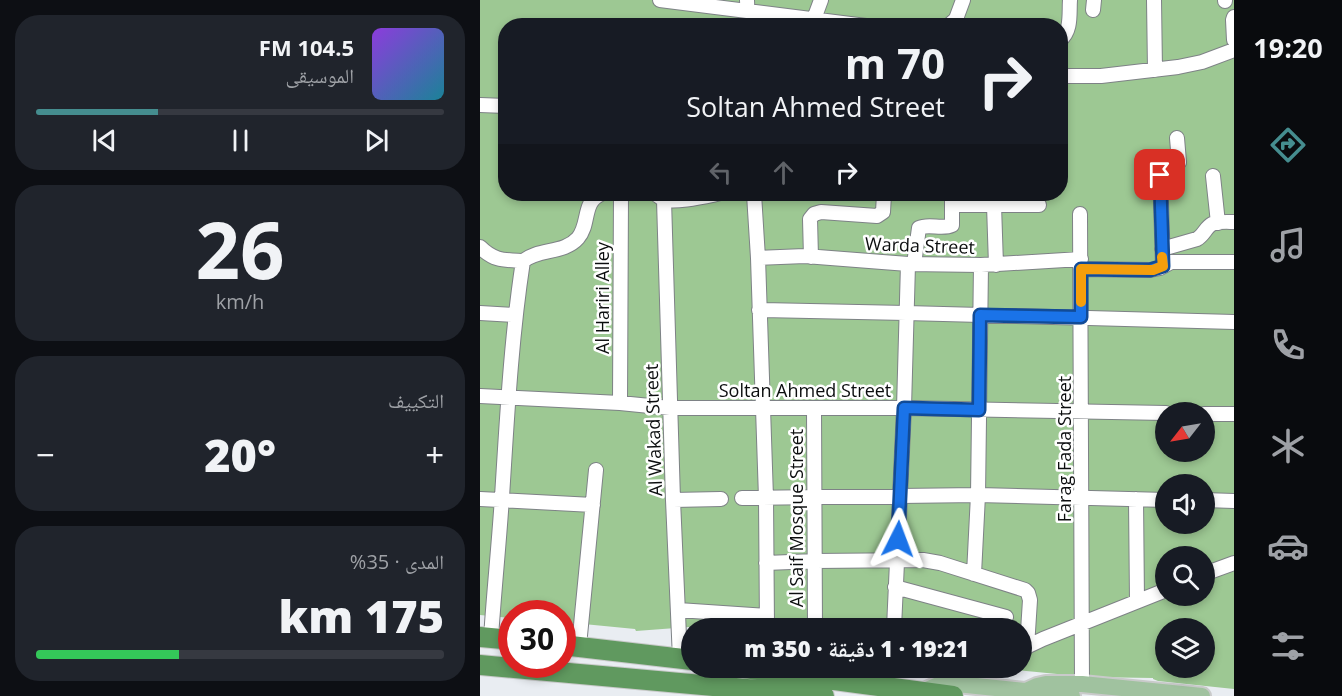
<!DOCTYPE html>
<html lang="ar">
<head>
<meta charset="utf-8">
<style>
	body { margin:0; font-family:"Open Sans","Noto Naskh Arabic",sans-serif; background:#20242c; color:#f1f3f6; direction:rtl; height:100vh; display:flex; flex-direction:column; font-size:22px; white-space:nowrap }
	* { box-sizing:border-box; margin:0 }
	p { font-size:20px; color:#9ea1a6 }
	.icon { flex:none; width:33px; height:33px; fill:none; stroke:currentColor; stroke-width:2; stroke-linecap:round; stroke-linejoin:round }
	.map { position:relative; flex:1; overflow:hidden; direction:ltr }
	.sheet { display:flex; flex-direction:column; gap:15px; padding:15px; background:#0d0f14; width:480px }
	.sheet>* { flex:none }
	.hud { position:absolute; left:18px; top:18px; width:570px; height:183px; border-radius:24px; box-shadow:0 3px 9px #0003; direction:rtl; background:#171b24; color:#f1f3f6; overflow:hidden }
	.needle { width:39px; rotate:239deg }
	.buttons { position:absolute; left:675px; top:402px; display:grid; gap:12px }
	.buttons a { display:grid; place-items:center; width:60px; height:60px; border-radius:50%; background:#171b24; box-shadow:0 3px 9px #0003; font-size:30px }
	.speed { position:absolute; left:18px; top:600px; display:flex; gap:12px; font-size:30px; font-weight:700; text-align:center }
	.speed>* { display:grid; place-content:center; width:78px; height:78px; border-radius:50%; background:#171b24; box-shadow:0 3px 9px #0003; line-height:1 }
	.speed .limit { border:9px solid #d22; background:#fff; color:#111 }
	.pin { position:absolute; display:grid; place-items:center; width:51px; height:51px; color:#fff; margin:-26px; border-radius:12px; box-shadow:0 3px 9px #0006 }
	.me { position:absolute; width:66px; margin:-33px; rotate:3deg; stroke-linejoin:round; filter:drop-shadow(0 0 4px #0008) }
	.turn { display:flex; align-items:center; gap:21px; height:126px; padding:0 24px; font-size:27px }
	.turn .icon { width:78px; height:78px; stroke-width:2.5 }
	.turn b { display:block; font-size:42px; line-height:51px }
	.lanes { display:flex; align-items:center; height:57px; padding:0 24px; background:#0003; justify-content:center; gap:30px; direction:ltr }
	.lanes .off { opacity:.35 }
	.big { font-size:45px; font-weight:800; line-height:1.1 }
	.sheet .widget { flex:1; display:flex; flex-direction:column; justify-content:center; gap:9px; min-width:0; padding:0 21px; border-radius:24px; background:#20242c }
	.sheet .dial { align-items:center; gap:0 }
	.dial b { font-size:78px; line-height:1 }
	.song { display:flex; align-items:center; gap:18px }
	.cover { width:72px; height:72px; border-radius:9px; background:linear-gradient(135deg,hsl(270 70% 55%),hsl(190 70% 35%)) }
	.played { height:6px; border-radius:3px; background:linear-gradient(90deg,#458d8f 30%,#363941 30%) }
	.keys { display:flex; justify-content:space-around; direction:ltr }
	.heat { display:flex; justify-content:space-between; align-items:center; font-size:33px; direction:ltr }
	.charge { height:9px; border-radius:4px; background:linear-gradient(90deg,#34c759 35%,#363941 0) }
	.trip { position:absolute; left:201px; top:618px; width:351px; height:60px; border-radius:30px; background:#171b24; box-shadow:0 3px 9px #0003; font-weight:800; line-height:60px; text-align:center; direction:rtl }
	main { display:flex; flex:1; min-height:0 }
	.tab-bar { display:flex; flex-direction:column; width:108px; justify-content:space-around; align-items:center; background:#090b0e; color:#9ea1a6 }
	.tab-bar .icon { width:42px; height:42px }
	.tab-bar .current { color:#458d8f }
	.tab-bar b { font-size:27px; color:#f1f3f6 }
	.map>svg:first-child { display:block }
	.green { fill:#9dc893; fill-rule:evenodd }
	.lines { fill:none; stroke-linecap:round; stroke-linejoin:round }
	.minor-casing { stroke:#7e8286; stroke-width:16 }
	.major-casing { stroke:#c9caca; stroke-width:20 }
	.highway-casing { stroke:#c9caca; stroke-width:22 }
	.minor { stroke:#fff; stroke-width:14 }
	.major { stroke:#a0c29f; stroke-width:16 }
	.highway { stroke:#60995f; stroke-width:20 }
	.route-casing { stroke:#114b97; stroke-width:15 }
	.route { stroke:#1a73e8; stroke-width:10 }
	.slow { stroke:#f59e0b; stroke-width:10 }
	.labels { text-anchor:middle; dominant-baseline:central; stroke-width:5; stroke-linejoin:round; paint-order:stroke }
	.street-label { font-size:18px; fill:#0b0d0e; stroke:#fff }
</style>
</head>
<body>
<main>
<nav class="tab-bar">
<b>19:20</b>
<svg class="icon current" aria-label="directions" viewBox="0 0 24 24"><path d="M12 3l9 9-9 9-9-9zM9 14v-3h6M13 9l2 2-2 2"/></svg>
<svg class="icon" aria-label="music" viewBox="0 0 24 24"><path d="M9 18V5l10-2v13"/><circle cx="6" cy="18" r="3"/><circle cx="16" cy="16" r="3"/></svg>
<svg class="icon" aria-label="phone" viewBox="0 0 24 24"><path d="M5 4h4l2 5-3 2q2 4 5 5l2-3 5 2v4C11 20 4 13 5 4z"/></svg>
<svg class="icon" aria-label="climate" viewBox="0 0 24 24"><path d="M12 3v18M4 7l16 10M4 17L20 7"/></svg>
<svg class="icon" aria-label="car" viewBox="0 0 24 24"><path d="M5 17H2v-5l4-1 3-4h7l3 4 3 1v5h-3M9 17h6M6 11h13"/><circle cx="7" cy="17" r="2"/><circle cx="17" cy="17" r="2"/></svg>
<svg class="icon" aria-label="filters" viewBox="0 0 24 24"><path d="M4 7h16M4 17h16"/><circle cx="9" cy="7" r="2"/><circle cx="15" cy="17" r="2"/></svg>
</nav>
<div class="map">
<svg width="754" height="696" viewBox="0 0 754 696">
	<rect width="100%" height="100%" fill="#e9edf2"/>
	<path class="green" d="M0,0H754V689L678,681L673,679V678L608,677L515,668H542V628H212L211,634L209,627L156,631L155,629L83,622L82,614H32L31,618L0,615ZM26,26H580V194H26ZM686,412H724V452H686ZM686,484H724V524H686ZM686,556H724V596H686ZM686,628H724V668H686Z"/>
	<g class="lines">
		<defs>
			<path id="minor" d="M180,0L386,26
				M267,0L268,26
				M674,0L675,70
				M745,1V0
				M613,10L614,0
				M754,17L753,20L754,40
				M334,19L341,0
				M468,26L476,19L483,0
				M580,40C592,31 589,13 590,0
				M580,76H621L698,67L722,62L754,50
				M0,105L26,106
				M733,176L738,223
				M175,194C178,195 180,198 183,199C191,204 227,196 237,194
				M274,194L278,258L286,498L287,628
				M184,200L193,500L200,659
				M472,205H559
				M514,205L516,265
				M600,214L602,684
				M0,247C14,261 24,260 43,261
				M682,249L717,239C724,235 726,227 732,224C738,221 748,222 754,222
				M331,257L330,219L334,214L341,212L397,216L403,212L404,194
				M278,258L325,256L428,264L501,265L601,259
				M43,261C59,248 84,254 98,238C110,224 102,202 121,194
				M434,264L439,228C449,223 462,230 472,225V194
				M683,266L680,171L682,168L696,164L699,162L697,138
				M601,269L670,270L680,268L691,262H754
				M279,310L426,313L754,322
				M0,313L35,315
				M0,396L140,403L190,408H424L686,413
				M140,403L141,194
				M334,408L335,628
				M724,414H754
				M262,498L498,495L686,500
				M0,499L113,505
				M656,499L657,601
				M193,500L241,499
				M724,500L754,501
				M286,563L335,561L443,560L460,563L545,590L548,593L550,600L547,647
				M494,574L498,495L501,265
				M724,574L754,563
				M415,587L526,617
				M198,610L287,616
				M414,628L424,408L428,264
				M11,638C14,591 19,544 22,497C27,418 31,339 43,261
				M99,646L116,470
				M542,649L563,639L686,590"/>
			<path id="major" d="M546,691L557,686L566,684H602L722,696
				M442,692L458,685L477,684L592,696"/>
			<path id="highway" d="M0,637L32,640
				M82,645L212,660
				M0,665L344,696
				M264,668L473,696"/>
		</defs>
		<use href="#minor" class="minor-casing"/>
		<use href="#major" class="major-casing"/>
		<use href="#highway" class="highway-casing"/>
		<use href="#minor" class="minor"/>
		<use href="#major" class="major"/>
		<use href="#highway" class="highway"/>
	</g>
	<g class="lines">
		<defs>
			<path id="route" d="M418,539L424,408L499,410L500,315L601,317V269L670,270L683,266L680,175"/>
		</defs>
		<use href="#route" class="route-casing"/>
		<use href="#route" class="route"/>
		<path class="slow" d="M601,302V269L673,270L683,266L682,257"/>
	</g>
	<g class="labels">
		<g class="street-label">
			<text transform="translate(440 245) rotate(2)">Warda Street</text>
			<text transform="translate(122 298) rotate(-90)">Al Hariri Alley</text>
			<text x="325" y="390">Soltan Ahmed Street</text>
			<text transform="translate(173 430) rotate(-92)">Al Wakad Street</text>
			<text transform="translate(584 449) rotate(-90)">Farag Fada Street</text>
			<text transform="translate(316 518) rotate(-90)">Al Saif Mosque Street</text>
		</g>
	</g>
</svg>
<div class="buttons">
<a><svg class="needle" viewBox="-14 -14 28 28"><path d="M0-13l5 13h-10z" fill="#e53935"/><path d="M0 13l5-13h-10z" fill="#9ea1a6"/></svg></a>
<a><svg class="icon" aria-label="sound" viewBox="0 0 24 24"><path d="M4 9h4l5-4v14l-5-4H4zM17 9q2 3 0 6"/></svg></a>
<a><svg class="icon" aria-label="search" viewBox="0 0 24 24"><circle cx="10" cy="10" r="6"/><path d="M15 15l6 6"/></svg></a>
<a><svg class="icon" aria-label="layers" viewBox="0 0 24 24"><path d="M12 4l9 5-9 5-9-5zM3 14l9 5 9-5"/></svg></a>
</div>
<div class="speed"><div class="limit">30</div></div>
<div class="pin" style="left:680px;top:175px;background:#d93025"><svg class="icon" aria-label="arrive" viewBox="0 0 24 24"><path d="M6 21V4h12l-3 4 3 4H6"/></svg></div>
<svg class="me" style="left:418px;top:539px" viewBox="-20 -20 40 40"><path d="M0-17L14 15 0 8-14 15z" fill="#1a73e8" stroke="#fff" stroke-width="4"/></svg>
<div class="trip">19:21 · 1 دقيقة · 350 m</div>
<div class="hud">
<div class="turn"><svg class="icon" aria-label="right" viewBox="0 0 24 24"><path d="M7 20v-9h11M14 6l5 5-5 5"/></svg><div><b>70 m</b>Soltan Ahmed Street</div></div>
<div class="lanes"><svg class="icon off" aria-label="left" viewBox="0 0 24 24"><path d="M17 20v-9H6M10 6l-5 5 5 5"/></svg><svg class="icon off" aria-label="ahead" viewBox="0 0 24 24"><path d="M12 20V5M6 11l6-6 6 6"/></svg><svg class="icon" aria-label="right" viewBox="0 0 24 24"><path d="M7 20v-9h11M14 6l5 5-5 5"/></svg></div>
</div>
</div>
<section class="sheet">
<div class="widget">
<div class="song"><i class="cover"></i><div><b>104.5 FM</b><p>الموسيقى</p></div></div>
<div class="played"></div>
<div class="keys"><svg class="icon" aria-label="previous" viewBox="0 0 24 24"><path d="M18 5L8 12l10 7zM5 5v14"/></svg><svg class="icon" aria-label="pause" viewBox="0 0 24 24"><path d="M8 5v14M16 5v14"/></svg><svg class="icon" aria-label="next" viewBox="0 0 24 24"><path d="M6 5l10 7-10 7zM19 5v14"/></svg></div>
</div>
<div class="widget dial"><b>26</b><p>km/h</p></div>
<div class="widget"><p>التكييف</p>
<div class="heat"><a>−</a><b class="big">20°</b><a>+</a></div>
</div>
<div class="widget"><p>المدى · 35%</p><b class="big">175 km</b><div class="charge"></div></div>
</section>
</main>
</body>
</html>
